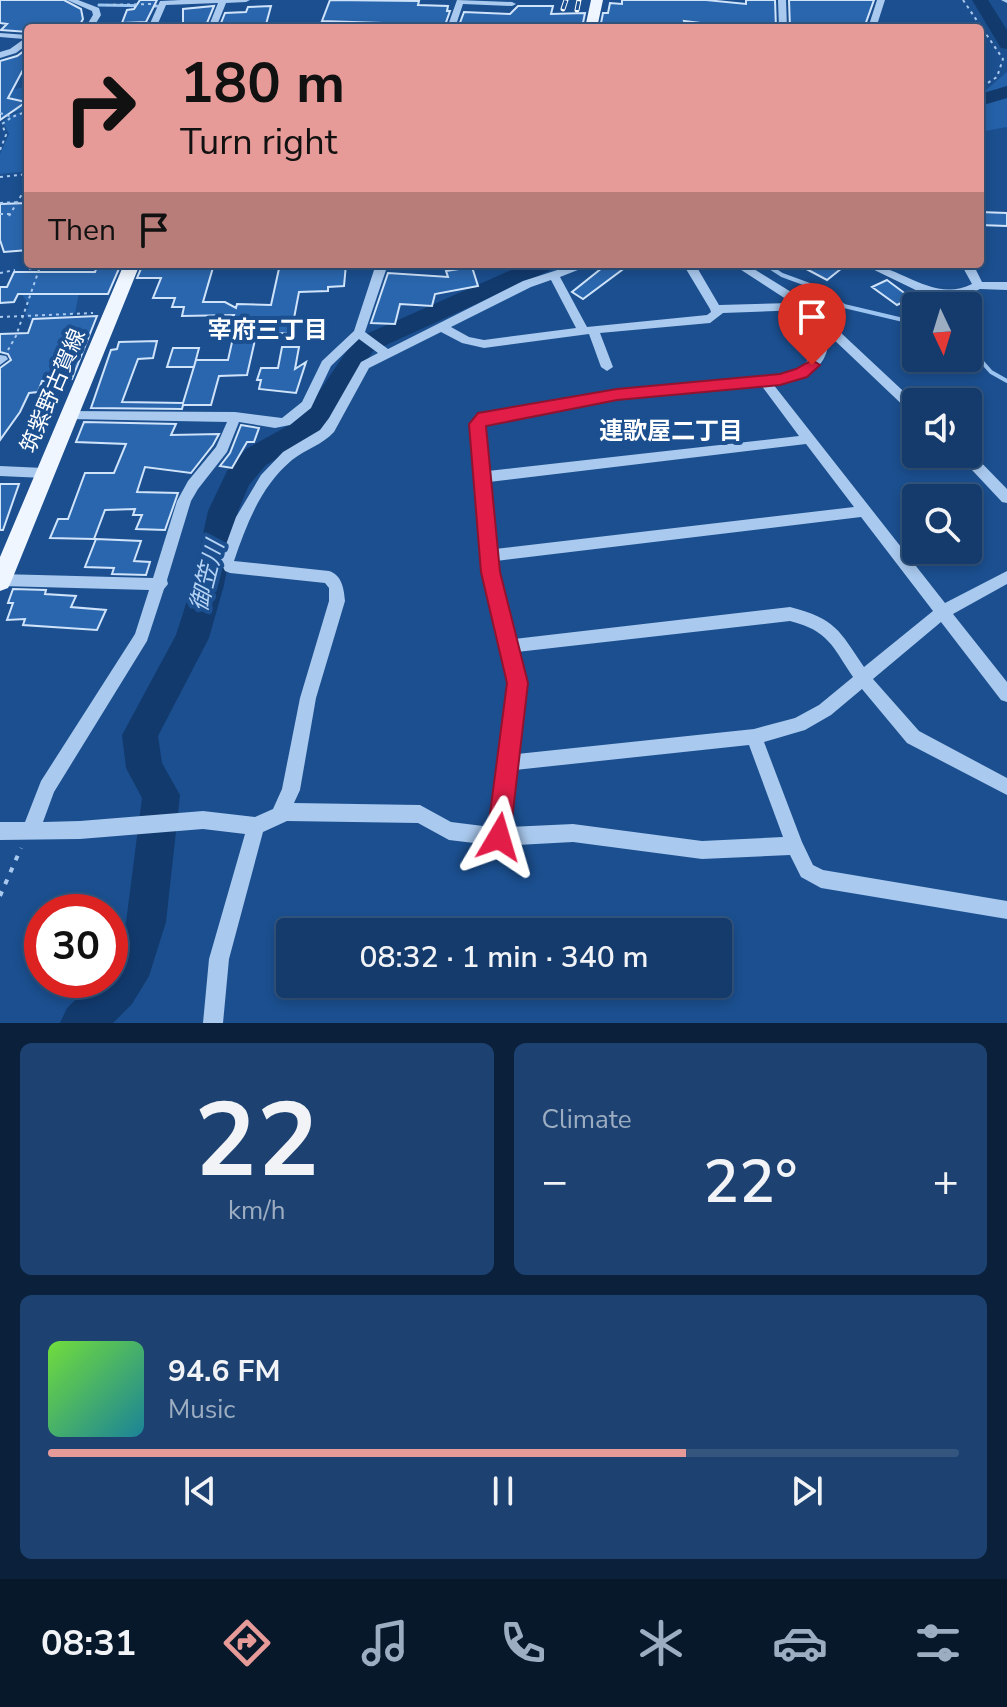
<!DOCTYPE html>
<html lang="en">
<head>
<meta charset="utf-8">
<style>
	body { margin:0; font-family:"Nunito Sans","Noto Sans JP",sans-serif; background:#1d4271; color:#f1f3f6; height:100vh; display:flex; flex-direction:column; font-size:30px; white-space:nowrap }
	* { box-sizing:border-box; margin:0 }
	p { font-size:26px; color:#9dadc1 }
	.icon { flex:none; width:44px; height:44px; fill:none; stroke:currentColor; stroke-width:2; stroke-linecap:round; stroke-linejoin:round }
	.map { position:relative; height:1023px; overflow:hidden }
	.panel { display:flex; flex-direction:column; gap:20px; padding:20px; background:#0b203b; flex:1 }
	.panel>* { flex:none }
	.banner { position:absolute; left:24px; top:24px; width:960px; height:244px; border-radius:8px; box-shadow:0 4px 12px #0003,0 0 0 2px #33557e; background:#e69b98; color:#111; overflow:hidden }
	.needle { width:52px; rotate:176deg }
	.tools { position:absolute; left:902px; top:292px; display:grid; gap:16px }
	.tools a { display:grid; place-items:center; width:80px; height:80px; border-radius:8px; background:#143b6b; box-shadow:0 4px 12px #0003,0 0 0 2px #33557e; font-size:40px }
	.speed { position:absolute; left:24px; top:894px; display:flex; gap:16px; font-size:40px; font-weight:700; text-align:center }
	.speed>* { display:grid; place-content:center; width:104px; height:104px; border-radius:50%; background:#143b6b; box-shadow:0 4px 12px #0003,0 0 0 2px #33557e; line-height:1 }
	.speed .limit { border:12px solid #d22; background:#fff; color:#111 }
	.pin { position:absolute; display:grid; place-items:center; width:68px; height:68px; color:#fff; margin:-82px -34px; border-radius:50% 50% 50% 0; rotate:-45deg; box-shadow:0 0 8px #0007 }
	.pin .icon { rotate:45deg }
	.me { position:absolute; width:88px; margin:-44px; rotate:7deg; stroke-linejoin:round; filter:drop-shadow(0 0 6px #0008) }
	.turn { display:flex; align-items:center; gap:28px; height:168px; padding:0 24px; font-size:36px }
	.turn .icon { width:104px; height:104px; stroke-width:2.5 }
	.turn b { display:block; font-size:56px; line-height:68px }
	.then { display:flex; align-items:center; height:76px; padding:0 24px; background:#0003; gap:16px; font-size:30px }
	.big { font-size:60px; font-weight:600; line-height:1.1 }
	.panel .widget { flex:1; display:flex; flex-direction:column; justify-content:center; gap:12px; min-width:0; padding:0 28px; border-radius:12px; background:#1d4271 }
	.panel .dial { align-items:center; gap:0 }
	.dial b { font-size:104px; line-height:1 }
	.song { display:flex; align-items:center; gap:24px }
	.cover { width:96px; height:96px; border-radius:12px; background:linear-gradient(135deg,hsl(100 70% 55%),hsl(190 70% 35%)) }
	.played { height:8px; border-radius:4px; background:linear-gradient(90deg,#e69b98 70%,#33557e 70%) }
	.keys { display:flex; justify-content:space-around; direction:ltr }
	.heat { display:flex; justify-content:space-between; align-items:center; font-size:44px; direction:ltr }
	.panel .tiles { flex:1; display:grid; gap:20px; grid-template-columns:1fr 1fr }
	.widget:last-child { grid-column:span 2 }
	.trip { position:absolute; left:276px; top:918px; width:456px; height:80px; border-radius:8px; background:#143b6b; box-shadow:0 4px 12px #0003,0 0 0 2px #33557e; font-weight:600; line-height:80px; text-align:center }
	.tab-bar { display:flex; height:128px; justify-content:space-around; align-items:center; background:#08182b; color:#9dadc1 }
	.tab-bar .icon { width:56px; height:56px }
	.tab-bar .active { color:#e69b98 }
	.tab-bar b { font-size:36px; color:#f1f3f6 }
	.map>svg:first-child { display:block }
	.green { fill:#2461a8 }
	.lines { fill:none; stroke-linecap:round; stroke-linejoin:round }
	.stream-far1 { stroke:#9cc4f0; stroke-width:3 }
	.stream { stroke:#9cc4f0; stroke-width:4 }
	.river { fill:#123a6d; fill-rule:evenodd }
	.building { fill:#2a66ad; stroke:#cfe3fa; stroke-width:2 }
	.path-far1 { stroke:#a9c9ee; stroke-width:2; stroke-dasharray:3 4; stroke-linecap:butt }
	.path { stroke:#a9c9ee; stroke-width:4; stroke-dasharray:5 8; stroke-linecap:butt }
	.minor { fill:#a9c9ee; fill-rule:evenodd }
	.major { fill:#f0f6ff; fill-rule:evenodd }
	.rail-casing { stroke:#fff; stroke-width:5 }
	.rail { stroke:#1b4f8f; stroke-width:3; stroke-dasharray:9; stroke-linecap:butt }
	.route { fill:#e11d48; stroke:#92132f; stroke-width:2 }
	.labels { text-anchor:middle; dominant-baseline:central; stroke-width:8; stroke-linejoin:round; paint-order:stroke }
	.street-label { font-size:22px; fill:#fff; stroke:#1b4f8f }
	.neighbourhood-label { font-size:24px; font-weight:bold; fill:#fff; stroke:#1b4f8f }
	.water-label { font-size:24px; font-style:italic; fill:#b5d3f5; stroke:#1b4f8f }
</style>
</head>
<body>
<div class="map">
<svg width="1007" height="1023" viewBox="0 0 1007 1023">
	<rect width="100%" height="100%" fill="#1b4f8f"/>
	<path class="green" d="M1007,72V127L980,132V95Z
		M28,86V145L22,150L28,154V171L0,174V154L9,134L3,122L9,116L24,110L10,113L24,102L10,97L12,90Z
		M21,293L79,294L75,313C62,322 50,324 35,324L25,315L29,305Z"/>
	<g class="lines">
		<path class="stream-far1" d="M99,5L157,6"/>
		<path class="stream" d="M765,264L782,275L820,289L844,306L916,323
			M968,346L991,372L1007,381"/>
		<path class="river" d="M972,0H988L1007,30V49L1001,48Z
			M1007,86V98L980,106V94Z
			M525,264H557L553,269L373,351L325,426L313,437L266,465L249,485L238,511L224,585L209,638L158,736L162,763L180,795L166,922L149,976L132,1004L113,1023H60L67,1008L96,980H110V961L126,922L142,798L126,768L122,735L176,635L192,585L208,511L227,471L246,449L293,423L305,412L355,339Z"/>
	</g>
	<path class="building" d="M0,0H64L81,9L83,19L78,28H28V32L1,30L7,24L0,23Z
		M140,0H157L146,22L122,23L127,10L134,9Z
		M330,0L419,1L418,5L448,6L447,11H450L444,28H378L381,23L322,21Z
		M622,0H706L746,4V0H775L776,28H717L716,25L684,21L686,28L619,25V28H600L603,13H608L610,3L622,4Z
		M789,0H874L864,28H790Z
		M214,6L205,28H183V9Z
		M271,6L265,28H219L225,13L246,12L248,7Z
		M518,6H553L551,14L585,13L582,28H458L464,12L510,14Z
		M28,48V68H24L8,98L26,102L0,120V61L17,56Z
		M28,203V250L4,252L0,240V204Z
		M980,212L1007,213V226L980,225Z
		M98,264H121L108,294H18L14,302L0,303V287H7L14,272H95Z
		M143,264H214L203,302H225L236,308L237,304L271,305L280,264H346L344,286L328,287V291L299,292L291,334L257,331L247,375L219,376L211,405H183L182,409L91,408L111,350L117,349L119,342L157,341L153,358L138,359L122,402L183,403L196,360H228L235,329L229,328L234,315L182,316L184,307H172L175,298H153L161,278H137Z
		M607,264H630L583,299L572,292Z
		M797,264H847L827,280Z
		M472,267L478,286L435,294L432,306L400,304L395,324L371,323L388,273L448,277L446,271Z
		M887,280L911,298L897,305L872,287Z
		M97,316L72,379L42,381L38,392L29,393L20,412L0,440V368L11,360L8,354L0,352V334L28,333L33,319Z
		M282,347H299L295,369L306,362L296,393L259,389L261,380H257L261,368H278Z
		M173,348H199L194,367H167Z
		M84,422L176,424L171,435L219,434L213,445L191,473L145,467L137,492L178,493L165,530L136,529L142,515H133L135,509L105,510L94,539L50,538L58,519H68L85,473H114L126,444L76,442Z
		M241,425L259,428L254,442H247L232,468L220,466L230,453Z
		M0,484H19L3,530H0Z
		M96,539L141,541L134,561L150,562L146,575L112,574L114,568L85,567Z
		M13,589L46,590L45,594L76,596L71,607L106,610L97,630L23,625L25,619L7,620L13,603H8Z"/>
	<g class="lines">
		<path class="path-far1" d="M963,0L1003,59L997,77L980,88
			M106,5L151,4
			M0,113L12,117L28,111
			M0,150L6,135L2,124L12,117
			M0,177L28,174
			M0,203L17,202
			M0,214H11
			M9,216L28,184
			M29,269H39
			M0,273L15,270
			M0,317L93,313
			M8,350L16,336L41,264"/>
		<path class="path" d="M0,896L21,848"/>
		<path class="minor" d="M67,0H78L99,8L101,15L93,28H85L93,15L92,11Z
			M181,0H250L246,2L226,3L216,28H208L218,3L166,5L156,28H148L160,1Z
			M457,0L512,2L516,4L512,6L463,4L455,28H447Z
			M778,0H786L787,28H779Z
			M877,0H885L876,28H868Z
			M1001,0H1007V3Z
			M0,33L28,35V44L16,53L0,58V52L10,49L24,39L0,37Z
			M376,264H388L365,332L388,349L523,281L576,264H593L560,277L587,327L707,315L711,312L710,309L683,264H695L719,305L792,303L732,264H746L809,303L916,403V415L911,413L829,335C828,342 828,350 825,356C817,375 792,382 773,384L945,603L1007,571V584L953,614L1007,682V702L1001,700L941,622L873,679L919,731L1007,778V795L907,743L862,689L831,715L805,730L764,742L802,842L813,865L823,870L1007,901V919L821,888L801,877L790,855L702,859L573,842L499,846L449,840L418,823L287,821L263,832L229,959L223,1023H203L209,959L245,834L203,829L80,839L0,840V822H25L41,781L135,634L149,590L1,586L0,574L153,578L177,501L188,481L216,447L227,422L69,419L63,414L64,411L235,412L282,418L302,402L322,361L354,331ZM551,280L576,328L484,340L469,337L451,327L531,287ZM802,310L819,326C813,356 812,366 780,375L617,391L484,413L479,415L471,424L483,572L509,683L491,827L451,822L420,805L294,803L300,790L316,698L345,601C344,589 342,575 329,571L234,561C247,523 261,486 292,460C306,449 322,445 334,432L369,368L441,332L462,343L484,348L589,334L601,367L607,371L613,367L600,333L710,323L723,313ZM359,339L378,353L361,362L329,418L320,430L283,452L261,475L236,517L220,561L225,571L230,573L325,583L329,588V601L300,698L282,789L273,809L255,817L203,811L80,821L43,822L54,792L147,641L164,589L168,584L167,580L191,501L198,489L227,452L239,422L275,428L290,425L311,408L331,366ZM761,385L799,436L488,471L484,426L488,422L617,399ZM806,444L854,507L495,549L489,482ZM861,517L933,611L864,667C839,630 836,619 790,607L514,639L497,572L496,561ZM790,621C829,631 832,646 853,677L819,705L795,718L754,729L517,754L525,683L517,652ZM749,745L783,837L702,841L573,824L509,827L515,770Z
			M862,264C900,264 933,304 972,284L961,264H973L982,282H1007V290L980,289L965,296H928Z
			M0,355L6,356L8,359L0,365Z
			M969,450L1007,489V503L1002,502L957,454H968Z
			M0,466L44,468L51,473L44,478L0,476Z"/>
		<path class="major" d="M591,0H603L597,28H585Z
			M124,264H140L11,582L8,588L0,591V557Z"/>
		<defs>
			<path id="rail" d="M563,9L566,0
				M577,10L579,0"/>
		</defs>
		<use href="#rail" class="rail-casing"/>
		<use href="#rail" class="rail"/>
	</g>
	<path class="route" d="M812,360L820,365L807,377L780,385L617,400L486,426L500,572L528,683L510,837L507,846L499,849L490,846L487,837L507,683L481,572L469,424L478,413L484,412L617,389L780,374L796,369Z"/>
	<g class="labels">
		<g class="street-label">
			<text transform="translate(53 391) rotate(-67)">筑紫野古賀線</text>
		</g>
		<g class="neighbourhood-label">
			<text x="268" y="330">宰府三丁目</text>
			<text x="671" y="431">連歌屋二丁目</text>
		</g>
		<g class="water-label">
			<text transform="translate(207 576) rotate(-76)">御笠川</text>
		</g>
	</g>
</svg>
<div class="tools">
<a><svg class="needle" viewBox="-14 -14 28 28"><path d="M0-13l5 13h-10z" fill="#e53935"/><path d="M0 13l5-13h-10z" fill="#9dadc1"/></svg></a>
<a><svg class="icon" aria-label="sound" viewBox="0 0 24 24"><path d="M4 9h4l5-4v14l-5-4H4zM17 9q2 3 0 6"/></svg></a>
<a><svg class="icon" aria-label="search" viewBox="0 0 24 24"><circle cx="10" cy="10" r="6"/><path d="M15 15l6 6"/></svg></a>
</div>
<div class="speed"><div class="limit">30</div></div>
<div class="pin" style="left:812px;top:365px;background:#d93025"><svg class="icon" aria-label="arrive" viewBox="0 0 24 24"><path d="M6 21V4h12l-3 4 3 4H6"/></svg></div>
<svg class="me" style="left:499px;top:837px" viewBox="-20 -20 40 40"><path d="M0-17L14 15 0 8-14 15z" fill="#e11d48" stroke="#fff" stroke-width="4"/></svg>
<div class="trip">08:32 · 1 min · 340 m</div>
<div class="banner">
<div class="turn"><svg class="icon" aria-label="right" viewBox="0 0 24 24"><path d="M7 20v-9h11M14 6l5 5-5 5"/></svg><div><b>180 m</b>Turn right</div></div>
<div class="then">Then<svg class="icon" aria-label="arrive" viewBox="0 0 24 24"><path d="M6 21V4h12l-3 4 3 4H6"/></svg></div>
</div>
</div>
<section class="panel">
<div class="tiles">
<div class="widget dial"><b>22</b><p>km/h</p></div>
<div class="widget"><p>Climate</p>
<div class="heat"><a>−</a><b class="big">22°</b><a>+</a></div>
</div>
<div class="widget">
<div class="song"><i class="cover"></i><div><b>94.6 FM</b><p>Music</p></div></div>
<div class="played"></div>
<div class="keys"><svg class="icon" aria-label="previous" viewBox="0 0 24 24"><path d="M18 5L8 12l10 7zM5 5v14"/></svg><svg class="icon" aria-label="pause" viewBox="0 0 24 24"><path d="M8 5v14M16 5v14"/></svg><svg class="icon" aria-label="next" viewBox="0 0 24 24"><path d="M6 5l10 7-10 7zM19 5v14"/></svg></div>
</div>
</div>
</section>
<nav class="tab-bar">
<b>08:31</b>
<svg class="icon active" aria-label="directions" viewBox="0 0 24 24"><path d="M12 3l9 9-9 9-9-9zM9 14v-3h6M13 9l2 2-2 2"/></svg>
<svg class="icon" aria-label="music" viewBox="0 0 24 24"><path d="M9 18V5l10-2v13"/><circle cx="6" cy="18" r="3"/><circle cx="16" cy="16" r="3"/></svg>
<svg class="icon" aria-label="phone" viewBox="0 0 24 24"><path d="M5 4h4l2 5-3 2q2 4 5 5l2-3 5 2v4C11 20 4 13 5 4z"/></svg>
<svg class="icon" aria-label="climate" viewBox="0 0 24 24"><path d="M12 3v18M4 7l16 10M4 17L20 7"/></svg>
<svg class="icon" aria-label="car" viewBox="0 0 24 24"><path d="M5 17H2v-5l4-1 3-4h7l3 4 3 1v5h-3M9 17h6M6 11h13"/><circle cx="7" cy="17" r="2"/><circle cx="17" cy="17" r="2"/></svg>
<svg class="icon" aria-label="filters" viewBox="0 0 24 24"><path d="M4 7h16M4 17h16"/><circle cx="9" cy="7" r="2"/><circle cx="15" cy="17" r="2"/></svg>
</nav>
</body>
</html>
